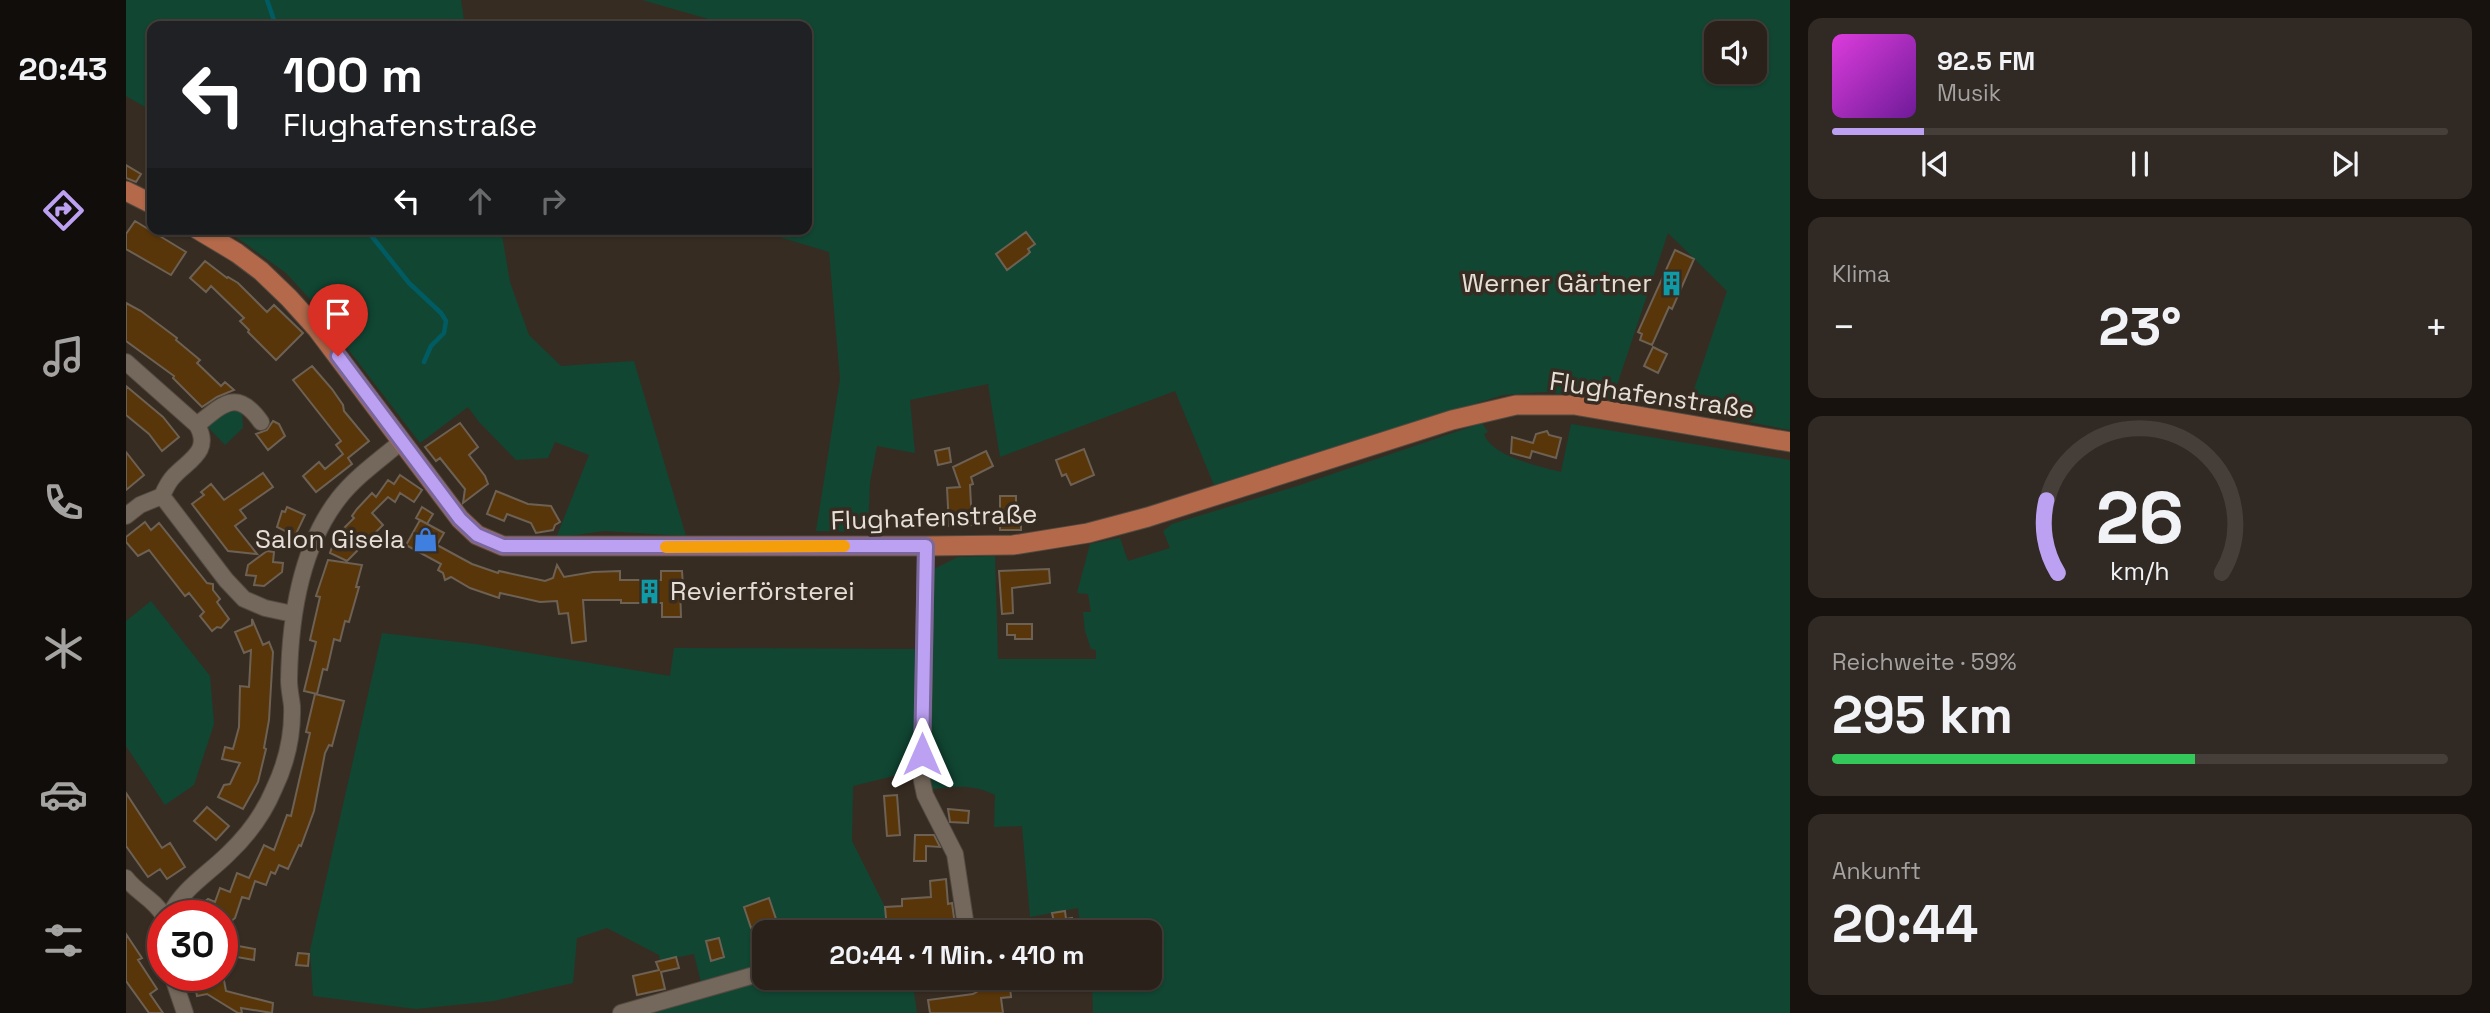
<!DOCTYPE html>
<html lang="de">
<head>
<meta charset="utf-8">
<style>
	body { margin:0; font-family:"Space Grotesk",sans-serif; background:#312923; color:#f1f3f6; height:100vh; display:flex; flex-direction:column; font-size:26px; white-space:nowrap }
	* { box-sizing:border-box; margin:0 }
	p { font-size:23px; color:#a5a3a2 }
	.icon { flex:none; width:38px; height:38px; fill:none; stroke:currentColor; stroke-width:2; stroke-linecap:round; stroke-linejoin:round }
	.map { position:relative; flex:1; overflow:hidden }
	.details { display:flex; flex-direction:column; gap:18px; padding:18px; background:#17120e; width:700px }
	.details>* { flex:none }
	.top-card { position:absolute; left:21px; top:21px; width:665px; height:214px; border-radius:14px; box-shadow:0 2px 5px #0004,0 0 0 2px #453e39; background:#202124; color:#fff; overflow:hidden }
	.fabs { position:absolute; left:1578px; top:21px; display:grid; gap:14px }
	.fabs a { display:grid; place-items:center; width:63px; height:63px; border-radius:14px; background:#29211a; box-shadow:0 2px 5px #0004,0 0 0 2px #453e39; font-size:35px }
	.speed { position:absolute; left:21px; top:900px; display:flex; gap:14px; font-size:35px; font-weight:700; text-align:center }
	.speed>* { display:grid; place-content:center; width:91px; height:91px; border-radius:50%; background:#29211a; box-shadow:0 2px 5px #0004,0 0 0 2px #453e39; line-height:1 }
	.speed .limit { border:10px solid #d22; background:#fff; color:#111 }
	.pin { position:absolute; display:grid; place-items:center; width:60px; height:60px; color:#fff; margin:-72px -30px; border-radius:50% 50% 50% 0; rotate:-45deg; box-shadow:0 0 7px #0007 }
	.pin .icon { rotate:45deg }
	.me { position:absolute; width:77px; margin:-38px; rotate:0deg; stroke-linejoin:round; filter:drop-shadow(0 0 5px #0008) }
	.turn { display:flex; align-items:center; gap:24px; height:147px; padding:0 21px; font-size:32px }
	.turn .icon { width:91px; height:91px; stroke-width:2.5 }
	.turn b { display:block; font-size:49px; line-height:60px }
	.lanes { display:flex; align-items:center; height:66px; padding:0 21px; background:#0003; justify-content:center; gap:35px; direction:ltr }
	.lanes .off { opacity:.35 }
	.big { font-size:52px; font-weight:800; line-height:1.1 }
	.details .widget { flex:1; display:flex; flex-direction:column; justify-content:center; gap:10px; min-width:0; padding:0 24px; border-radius:14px; background:#312923 }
	.details .dial { align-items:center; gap:0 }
	.dial svg { height:182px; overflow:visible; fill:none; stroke:#453e39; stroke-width:7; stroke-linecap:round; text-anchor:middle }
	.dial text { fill:#f1f3f6; stroke:none }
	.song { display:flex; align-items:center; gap:21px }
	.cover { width:84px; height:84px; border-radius:10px; background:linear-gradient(135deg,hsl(300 70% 55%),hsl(280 70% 35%)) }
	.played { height:7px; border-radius:4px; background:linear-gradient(90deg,#bca0f2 15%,#453e39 15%) }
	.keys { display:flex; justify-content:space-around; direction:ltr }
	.heat { display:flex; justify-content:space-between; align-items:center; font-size:38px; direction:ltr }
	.charge { height:10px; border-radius:5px; background:linear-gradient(90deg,#34c759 59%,#453e39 0) }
	.trip { position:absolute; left:626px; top:920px; width:410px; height:70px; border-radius:14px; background:#29211a; box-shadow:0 2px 5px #0004,0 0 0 2px #453e39; font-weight:800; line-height:70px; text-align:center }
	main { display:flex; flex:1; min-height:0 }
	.dock { display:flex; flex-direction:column; width:126px; justify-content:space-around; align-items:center; background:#100d0a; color:#a5a3a2 }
	.dock .icon { width:49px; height:49px }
	.dock .selected { color:#bca0f2 }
	.dock b { font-size:32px; color:#f1f3f6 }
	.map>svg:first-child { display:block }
	.green { fill:#114633; fill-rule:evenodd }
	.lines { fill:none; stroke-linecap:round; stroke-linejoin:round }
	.stream { stroke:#005c62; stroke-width:4.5 }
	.building { fill:#59360a; stroke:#6d6154; stroke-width:2 }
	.minor-casing { stroke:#534a40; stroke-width:18 }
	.major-casing { stroke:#534a40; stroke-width:21 }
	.minor { stroke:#74675b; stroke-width:16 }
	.major { stroke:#b3694a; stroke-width:19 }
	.route-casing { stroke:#7a689d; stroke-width:18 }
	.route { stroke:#bca0f2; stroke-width:12 }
	.slow { stroke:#f59e0b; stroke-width:12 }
	.labels { text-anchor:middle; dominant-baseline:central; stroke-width:7; stroke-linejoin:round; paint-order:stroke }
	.poi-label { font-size:26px; fill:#e6dfd8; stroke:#372c22; text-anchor:end }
	.street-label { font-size:26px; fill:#e6dfd8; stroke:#372c22 }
</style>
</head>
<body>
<main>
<nav class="dock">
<b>20:43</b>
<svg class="icon selected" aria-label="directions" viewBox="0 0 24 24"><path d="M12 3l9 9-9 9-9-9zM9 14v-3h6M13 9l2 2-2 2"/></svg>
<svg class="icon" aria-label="music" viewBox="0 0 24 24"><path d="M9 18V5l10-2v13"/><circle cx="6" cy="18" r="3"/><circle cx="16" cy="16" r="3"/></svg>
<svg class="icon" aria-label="phone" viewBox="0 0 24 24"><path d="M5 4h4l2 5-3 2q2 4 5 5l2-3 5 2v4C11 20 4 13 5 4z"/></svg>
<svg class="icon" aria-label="climate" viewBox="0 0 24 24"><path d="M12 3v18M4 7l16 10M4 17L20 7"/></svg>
<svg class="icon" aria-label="car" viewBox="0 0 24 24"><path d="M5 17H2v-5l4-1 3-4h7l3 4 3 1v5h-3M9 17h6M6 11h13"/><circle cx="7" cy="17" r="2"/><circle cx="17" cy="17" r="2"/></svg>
<svg class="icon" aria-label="filters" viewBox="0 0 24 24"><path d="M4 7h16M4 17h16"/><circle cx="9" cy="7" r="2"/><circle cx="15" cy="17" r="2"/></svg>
</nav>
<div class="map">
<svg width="1664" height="1013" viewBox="0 0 1664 1013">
	<rect width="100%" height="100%" fill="#372c22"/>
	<path class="green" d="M0,0H335L339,26H26V111L0,96Z
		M516,0H1664V430L1561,410L1601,291L1542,233L1486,400L1419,392L1377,395L1088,485L1049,391L874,457L862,384L784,400L789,453L751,446L744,482L742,532L690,531L714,379L703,252L643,234L644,229H681V26H607ZM1591,33H1629V72H1591Z
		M99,229H375L384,282L403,335L435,366L508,361L560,536L478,531L430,538L463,455L429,442L422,458L390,460L353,422L342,407L294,443L182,297L160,273Z
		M104,405L116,410L117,428L99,445L79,424Z
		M1356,423L1362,432L1358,434C1365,456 1414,467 1435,472L1445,424L1664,460V1013H967L966,978H1024V933H955L952,908L904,917L896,826L868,827L869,795C849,784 828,786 807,789L802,771L806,570L832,557L869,556L872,659H970V650L965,649L959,631L957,612H965L962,594L951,593L964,544L994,538L1002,561L1044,548L1037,531L1046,524L1171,486Z
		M25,601L84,676L88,724L68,785L39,805L0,746V621Z
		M256,633L349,644L544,676L548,648L789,649L788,771L727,786L726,841L759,907L761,933H639V978H786L791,1013H513L577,990L568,954L534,961L533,955L481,928L451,938L447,983L368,1001L290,1009L187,996L184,950Z"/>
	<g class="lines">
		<path class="stream" d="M141,0L150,26
			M240,229L283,283L315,313L320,321L318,333L305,346L298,362"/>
	</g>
	<path class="building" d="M0,165L15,174L10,182L0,178Z
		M9,221L60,252L45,275L0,249V234Z
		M900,232L909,244L902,249L904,252L901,255L881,270L870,254Z
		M1549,250L1568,259L1546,309L1543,307L1526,345L1514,340L1516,334L1512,332Z
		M79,261L101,278L102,277L112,283L141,312L148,305L177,333L150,360L122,332L123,330L114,321L118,318L85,286L80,292L64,278Z
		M0,303L15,311L51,338L50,340L74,360L71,363L95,386L99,382L108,390L91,397L76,407L47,378L48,376L0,341Z
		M1527,347L1541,354L1532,373L1518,366Z
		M186,366L206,389L217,405L218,411L243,441L222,458L226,464L190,492L177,476L193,462L199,469L217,454L210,445L215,441L167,380Z
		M0,386L37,417L53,437L36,451L23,434L0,415Z
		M147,421L153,424L159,436L142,450L130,434L141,430Z
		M334,423L352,447L343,455L359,476L362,484L337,503L339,489L314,458L310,461L299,447Z
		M1421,431L1423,435L1435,438L1430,458L1406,451L1404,458L1385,453L1386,437L1407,443L1410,434Z
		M823,448L825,462L812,465L809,451Z
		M958,449L968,475L945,485L940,474L936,476L930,460Z
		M860,451L867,466L845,477L847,484L844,485L846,525L823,526L821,488L834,487L827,467Z
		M0,452L18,475L0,490Z
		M137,473L147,487L114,510L120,518L109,526L131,554L102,551L66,504L78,495L75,492L85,484L98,500Z
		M274,475L296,490L288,502L274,493L269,502L262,497L246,513L257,525L221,561L204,553L207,544L216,533L227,539L218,528L228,518L226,516L231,509L246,493L250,497L262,480L268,484Z
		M370,491L402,504L425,506L434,522L429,525L427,530L410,533L405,523L381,514L378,521L361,514Z
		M874,496H890V518H895V530H874Z
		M161,507L179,515L169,536L151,527L156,511L159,512Z
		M296,507L307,514L301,524L290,518Z
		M294,520L318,533L311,545L346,564L372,573L373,571L419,581L427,578L431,565L438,577L467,572L494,571V580H535V571H556L557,586H554L555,617H536V603H495V600H457L460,641L446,643L442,613L433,614L431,601L414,602L374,593L373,598L344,588L325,577L319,580L317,573L312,570L315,564L280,545Z
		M19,522L25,530L33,523L81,583L87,584V590L94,599L91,602L103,619L95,628L91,627L86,631L74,616L78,612L63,593L59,596L23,550L12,556L0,542V537Z
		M141,551L148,552L147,562L157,563L156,572L138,586L128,585L130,576L120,575L122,565Z
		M202,560L236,565L230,587H233L223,622L219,621L214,641L208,639L201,670L197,669L191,694L178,691L190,642L184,640L194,597L190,596Z
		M923,569L924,583L886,588L887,613L876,614L873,571Z
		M126,619L137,645L143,642L147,652L143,720L138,748L140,749L132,782L117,809L92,797L98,785L104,784L114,763L96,759L99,747L107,749L113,727L114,686L123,687L125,650L118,653L109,632L126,625Z
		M881,624H906V639H889V635H881Z
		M189,694L218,701L206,746L203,745L199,753L188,811L175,846L173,845L162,869L153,865L149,874L145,872L140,885L129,881L123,899L116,897L109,918L96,929V915H70L73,906L82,899L89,902L94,888L104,892L111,873L123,878L138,845L148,850L161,815L165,816L184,733L180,732Z
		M0,793L36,848L44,843L59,867L41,879L34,869L22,877L0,846Z
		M771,795L774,835L761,836L758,796Z
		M81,807L103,826L90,840L68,821Z
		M822,809L843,811L842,823L824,822Z
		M789,835H808L814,847L800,846V861H788Z
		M820,879L822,904L826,903L830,932L775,933L774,928L761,929L759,907L776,906V899L805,897L804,881Z
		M643,898L650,919L625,928L618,907Z
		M939,911L940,919L946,918L949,933H902V927L928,922L926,913Z
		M0,934L16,958L12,960L31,989L24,994L37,1013H23L0,981Z
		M593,938L598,957L585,961L580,941Z
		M107,945L129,949L128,960L105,956Z
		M172,953L183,954L182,966L170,965Z
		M550,957L553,968L535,972L539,989L511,995L507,976L533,970L530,962Z
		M67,975H97L100,991L147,1003L146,1013L115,1008L116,1013H112L81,994L71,996Z
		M858,978H883L885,997L875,998L877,1013H804L802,1000L847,994L859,987Z"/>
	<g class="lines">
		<defs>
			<path id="minor" d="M0,362L71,425C86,451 63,460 48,476C42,482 39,489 36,496
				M71,425C97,404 111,388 135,422
				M36,496L100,580L118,599L139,608L167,614
				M0,516L14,505L36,496
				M800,546L796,781L799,795L829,854L841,933
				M0,878C11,893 28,899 37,915
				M44,915C56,889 82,874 102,854C121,836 138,813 148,789C160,764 167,734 166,706C165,697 163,689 163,680C164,619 174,548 213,498C230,476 255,459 276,441
				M46,975L59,1013
				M495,1013L639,972"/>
			<path id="major" d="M0,191L26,204
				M71,229L111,253L135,271L163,298L191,329L334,519L351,535L377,546H800L887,545L962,533L1022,517L1326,420L1390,405H1448L1664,442"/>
		</defs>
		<use href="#minor" class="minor-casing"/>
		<use href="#major" class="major-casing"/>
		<use href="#minor" class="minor"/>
		<use href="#major" class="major"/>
	</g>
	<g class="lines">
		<defs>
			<path id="route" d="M212,356L334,519L351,535L377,546H800L796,754"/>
		</defs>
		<use href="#route" class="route-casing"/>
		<use href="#route" class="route"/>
		<path class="slow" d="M540,547L718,546"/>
	</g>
	<defs>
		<symbol id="building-bare" viewBox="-9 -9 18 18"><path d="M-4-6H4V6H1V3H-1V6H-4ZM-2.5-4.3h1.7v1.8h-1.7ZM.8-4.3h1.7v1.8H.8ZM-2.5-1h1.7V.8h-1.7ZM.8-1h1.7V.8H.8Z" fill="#0f9aa8" stroke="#372c22" stroke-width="2.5" paint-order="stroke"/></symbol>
		<symbol id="shop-bare" viewBox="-9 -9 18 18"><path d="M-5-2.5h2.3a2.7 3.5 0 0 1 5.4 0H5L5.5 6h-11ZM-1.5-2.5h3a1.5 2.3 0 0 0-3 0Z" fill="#3f7fe0" stroke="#372c22" stroke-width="2.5" paint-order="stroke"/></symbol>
	</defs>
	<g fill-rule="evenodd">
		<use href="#building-bare" x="1528" y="266" width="35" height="35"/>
		<use href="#shop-bare" x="282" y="522" width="35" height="35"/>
		<use href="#building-bare" x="506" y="574" width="35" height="35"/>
	</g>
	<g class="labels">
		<g class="poi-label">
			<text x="1526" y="283">Werner Gärtner</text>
			<text x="279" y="539">Salon Gisela</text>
			<text x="544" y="591" text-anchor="start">Revierförsterei</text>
		</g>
		<g class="street-label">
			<text transform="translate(1526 395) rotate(8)">Flughafenstraße</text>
			<text transform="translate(808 517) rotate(-2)">Flughafenstraße</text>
		</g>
	</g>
</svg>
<div class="fabs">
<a><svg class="icon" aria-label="sound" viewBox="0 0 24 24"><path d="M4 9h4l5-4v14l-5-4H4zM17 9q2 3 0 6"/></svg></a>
</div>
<div class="speed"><div class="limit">30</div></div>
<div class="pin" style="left:212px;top:356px;background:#d93025"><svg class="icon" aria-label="arrive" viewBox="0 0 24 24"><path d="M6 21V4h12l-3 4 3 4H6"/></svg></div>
<svg class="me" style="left:796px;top:754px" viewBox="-20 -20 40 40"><path d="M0-17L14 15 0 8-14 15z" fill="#bca0f2" stroke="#fff" stroke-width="4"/></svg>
<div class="trip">20:44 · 1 Min. · 410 m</div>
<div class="top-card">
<div class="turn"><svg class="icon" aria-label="left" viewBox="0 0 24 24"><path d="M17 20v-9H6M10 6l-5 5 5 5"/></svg><div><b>100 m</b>Flughafenstraße</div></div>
<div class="lanes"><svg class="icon" aria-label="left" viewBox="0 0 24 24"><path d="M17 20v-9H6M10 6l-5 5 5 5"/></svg><svg class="icon off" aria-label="ahead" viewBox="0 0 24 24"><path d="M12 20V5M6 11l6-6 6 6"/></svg><svg class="icon off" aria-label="right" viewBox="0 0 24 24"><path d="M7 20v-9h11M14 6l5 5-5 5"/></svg></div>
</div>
</div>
<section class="details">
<div class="widget">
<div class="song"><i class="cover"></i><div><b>92.5 FM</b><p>Musik</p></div></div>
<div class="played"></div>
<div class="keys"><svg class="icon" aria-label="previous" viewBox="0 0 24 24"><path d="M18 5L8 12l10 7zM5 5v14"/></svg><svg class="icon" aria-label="pause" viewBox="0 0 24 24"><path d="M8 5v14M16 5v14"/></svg><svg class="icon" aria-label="next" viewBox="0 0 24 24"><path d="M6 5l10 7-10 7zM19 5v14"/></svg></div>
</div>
<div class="widget"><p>Klima</p>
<div class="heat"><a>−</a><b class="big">23°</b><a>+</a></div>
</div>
<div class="widget dial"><svg viewBox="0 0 100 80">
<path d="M14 69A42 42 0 1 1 86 69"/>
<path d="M14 69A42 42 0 0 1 9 37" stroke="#bca0f2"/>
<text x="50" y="56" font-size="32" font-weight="700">26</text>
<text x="50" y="72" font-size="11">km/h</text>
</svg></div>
<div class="widget"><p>Reichweite · 59%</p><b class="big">295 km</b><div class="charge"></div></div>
<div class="widget"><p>Ankunft</p><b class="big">20:44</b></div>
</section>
</main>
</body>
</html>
